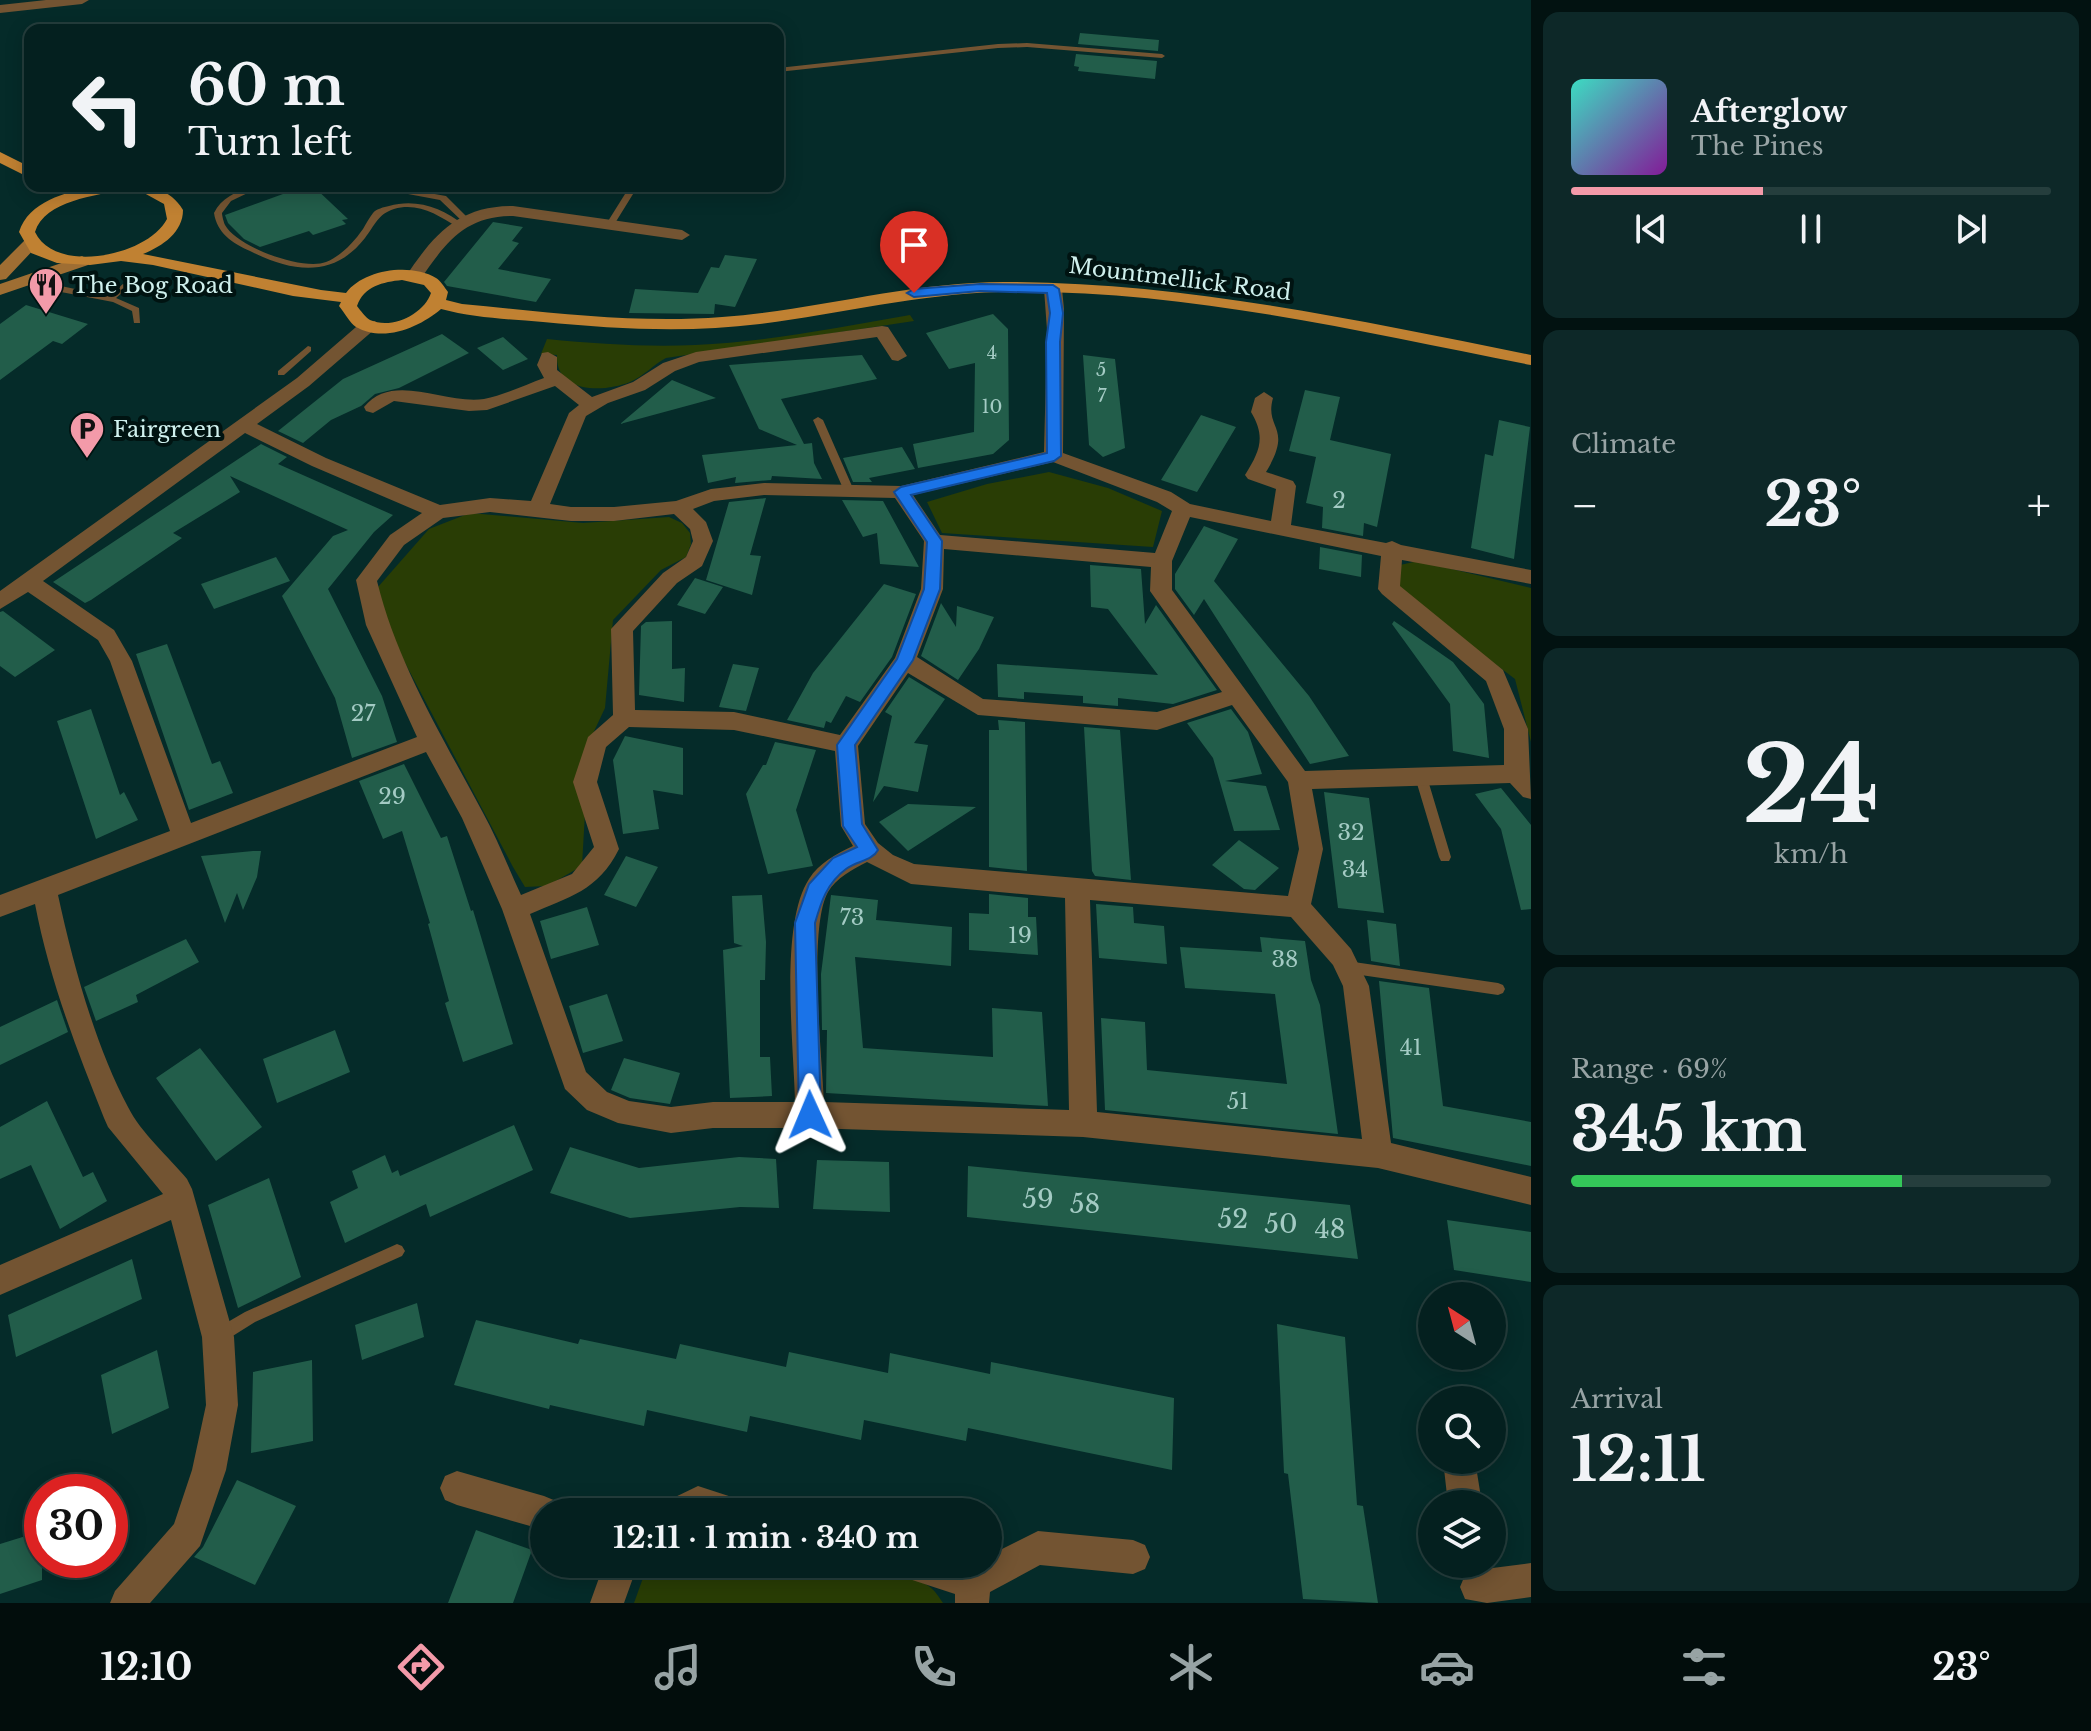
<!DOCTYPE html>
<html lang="en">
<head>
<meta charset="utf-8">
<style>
	body { margin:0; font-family:"Libre Baskerville",serif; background:#0d2828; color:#f1f3f6; height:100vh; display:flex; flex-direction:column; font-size:30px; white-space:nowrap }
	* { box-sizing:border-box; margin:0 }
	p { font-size:26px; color:#97a3a4 }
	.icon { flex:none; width:44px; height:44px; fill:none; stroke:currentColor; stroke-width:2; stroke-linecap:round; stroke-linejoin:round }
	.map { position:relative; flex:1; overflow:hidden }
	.details { display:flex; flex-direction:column; gap:12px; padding:12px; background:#021211; width:560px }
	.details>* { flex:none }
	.banner { position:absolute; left:24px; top:24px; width:760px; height:168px; border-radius:16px; box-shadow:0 4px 20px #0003,0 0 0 2px #253e3d; background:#04201f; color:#f1f3f6; overflow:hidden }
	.needle { width:52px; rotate:324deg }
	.buttons { position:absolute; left:1418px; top:1282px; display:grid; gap:16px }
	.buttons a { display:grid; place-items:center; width:88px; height:88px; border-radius:50%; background:#04201f; box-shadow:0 4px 20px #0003,0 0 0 2px #253e3d; font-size:40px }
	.speed { position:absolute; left:24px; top:1474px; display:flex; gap:16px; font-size:40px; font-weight:700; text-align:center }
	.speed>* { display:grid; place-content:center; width:104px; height:104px; border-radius:50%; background:#04201f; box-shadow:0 4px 20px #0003,0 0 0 2px #253e3d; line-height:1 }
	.speed .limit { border:12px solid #d22; background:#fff; color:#111 }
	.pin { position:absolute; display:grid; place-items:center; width:68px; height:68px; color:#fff; margin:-82px -34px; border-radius:50% 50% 50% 0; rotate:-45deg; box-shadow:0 0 8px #0007 }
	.pin .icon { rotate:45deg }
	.me { position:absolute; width:88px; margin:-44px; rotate:359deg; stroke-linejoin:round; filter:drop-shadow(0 0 6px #0008) }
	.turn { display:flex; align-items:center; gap:28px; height:168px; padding:0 32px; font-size:36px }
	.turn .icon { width:104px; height:104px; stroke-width:2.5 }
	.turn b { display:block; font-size:56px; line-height:68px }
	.big { font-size:60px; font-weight:800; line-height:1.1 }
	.details .tile { flex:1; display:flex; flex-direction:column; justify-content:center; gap:12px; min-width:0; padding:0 28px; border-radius:16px; background:#0d2828 }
	.details .dial { align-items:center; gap:0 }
	.dial b { font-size:104px; line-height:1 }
	.song { display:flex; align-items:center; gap:24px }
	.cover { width:96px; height:96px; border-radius:12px; background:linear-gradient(135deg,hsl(170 70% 55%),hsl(290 70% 35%)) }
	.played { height:8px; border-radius:4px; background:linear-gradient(90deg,#f39aa9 40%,#253e3d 40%) }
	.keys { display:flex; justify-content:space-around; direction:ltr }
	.heat { display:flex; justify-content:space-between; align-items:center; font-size:44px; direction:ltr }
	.charge { height:12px; border-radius:6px; background:linear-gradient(90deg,#34c759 69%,#253e3d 0) }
	.trip { position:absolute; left:530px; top:1498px; width:472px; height:80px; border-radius:40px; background:#04201f; box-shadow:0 4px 20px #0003,0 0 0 2px #253e3d; font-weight:800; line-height:80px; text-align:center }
	.tabs { display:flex; height:128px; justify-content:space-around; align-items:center; background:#020d0c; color:#97a3a4 }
	.tabs .icon { width:56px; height:56px }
	.tabs .current { color:#f39aa9 }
	.tabs b { font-size:36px; color:#f1f3f6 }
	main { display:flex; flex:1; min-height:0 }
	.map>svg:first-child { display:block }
	.green { fill:#293d05 }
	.building { fill:#225d4a }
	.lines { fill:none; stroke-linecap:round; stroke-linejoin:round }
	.lane { fill:#735432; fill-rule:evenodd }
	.street { fill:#735432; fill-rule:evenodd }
	.secondary { fill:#9f6e33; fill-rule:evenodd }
	.primary { fill:#c08132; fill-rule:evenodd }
	.route { fill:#1a73e8; stroke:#114b97; stroke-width:2 }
	.labels { text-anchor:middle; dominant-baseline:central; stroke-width:8; stroke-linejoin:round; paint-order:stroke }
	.far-number-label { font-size:18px; fill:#a4cbc4 }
	.far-street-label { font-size:22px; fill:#cff0ed; stroke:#001311 }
	.far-poi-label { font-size:22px; fill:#cff0ed; stroke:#001311; text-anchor:start }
	.number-label { font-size:22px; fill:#a4cbc4 }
	.near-number-label { font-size:26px; fill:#a4cbc4 }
</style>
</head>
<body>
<main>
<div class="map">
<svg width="1531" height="1603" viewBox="0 0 1531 1603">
	<rect width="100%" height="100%" fill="#052b29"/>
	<path class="green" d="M910,315L914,321L666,358C653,365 644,376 630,382C603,393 555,393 557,355L541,354L547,339C597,344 646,347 695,345C768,342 839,327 910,315Z
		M1049,472L1108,488L1162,511L1153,547L942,533L927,502L987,484Z
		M470,513L583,523L669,517L682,523L690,533L691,544L686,557L661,570L613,620L605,708L589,742L582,866L547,886L525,887L513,867L384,623L378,587L429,529Z
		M1418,561L1531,588V742L1515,679L1400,592V565Z
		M648,1564C716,1564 870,1552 927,1585C934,1589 939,1597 943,1603H634Z"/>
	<path class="building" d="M1080,33L1159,40L1158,51L1078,44Z
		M1076,54L1157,61L1155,79L1078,71L1079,67L1074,66Z
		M305,186H313L348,219L342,220L346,224L313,235L309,231L260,247L244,239L228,223L225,215Z
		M493,222L523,227L512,241L519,243L498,269L551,279L536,302L447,286L444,282Z
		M725,255L757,259L735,307L715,304L714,314L629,313L635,289L698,293L711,267L719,268Z
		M26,305L88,324L62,344L53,341L0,380V324Z
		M993,314L1008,329L1009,440L993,454L918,468L913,444L974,432L975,363L949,369L926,333Z
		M442,334L469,353L399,388L375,394L361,406L331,420L303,443L278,431L343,379Z
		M503,337L528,359L503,370L477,348Z
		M862,355L877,379L781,399L804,444L812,443L814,463L822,479L772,476L771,480L735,483L736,477L708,483L702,455L797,445L759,429L729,365Z
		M1083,355L1115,359L1125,448L1103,457L1089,445Z
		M672,380L716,398L620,424Z
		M1305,390L1340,397L1330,440L1391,454L1377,527L1364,523L1363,536L1322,528L1323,507L1306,503L1316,457L1289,451Z
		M1201,415L1236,427L1197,492L1161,480Z
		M1499,420L1530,427L1514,559L1471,548L1485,454L1493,456Z
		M261,444L287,457L278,464L393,515L374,532L328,589L382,696L397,742L352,758L335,698L282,596L333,536L348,530L230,476L240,492L173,533L182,538L91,600L85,603L53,582Z
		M902,447L915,469L869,478L872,482H853L843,458Z
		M766,498L750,555L761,556L752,595L706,580L729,502Z
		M842,500L883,501L919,567L880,564L877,533L863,537Z
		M1204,526L1238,539L1214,581L1309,696L1349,756L1310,764L1204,599L1194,615L1175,589V574Z
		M1320,547L1362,555L1361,577L1319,569Z
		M276,557L290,581L214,609L201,584Z
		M1090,565L1141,569L1145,624L1156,605L1217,690L1173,704L1118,698V706L1083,703V696L1024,692V699L998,697L997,664L1158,675L1108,609L1091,607Z
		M695,578L723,587L705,614L677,605Z
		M884,584L916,594L892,657L860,702L846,696L831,723L826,721L824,728L787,720L813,673Z
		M941,603L956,627L957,606L994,617L979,649L958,680L921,656Z
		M3,611L55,650L15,677L0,666V612Z
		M672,621V669L685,668L684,702L639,695L641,626L646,622Z
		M1394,621L1453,662L1484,704L1489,758L1453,751L1450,704L1392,624Z
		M167,644L212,764L220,761L233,793L189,810L136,654Z
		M733,664L759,668L746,711L719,707Z
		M909,677L945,699L914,743L928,745L918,792L884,786L873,802L892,716L885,712Z
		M91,709L120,795L124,792L138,820L96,839L57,721Z
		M1231,709L1248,732L1262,774L1225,781L1266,786L1280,830L1234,831L1213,758L1187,723Z
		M998,720L1025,722L1027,871L989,867V730H999Z
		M1084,727L1120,730L1131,880L1095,876L1092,871Z
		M625,736L683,748V795L653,790L659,829L623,834L613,760Z
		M775,742L816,750L796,810L813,866L768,874L746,794L763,765H766Z
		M404,764L441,838L447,836L471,911L473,910L513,1044L463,1062L445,1003L449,1001L428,924L430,923L402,831L383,839L359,781Z
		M1501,788L1531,825V909L1521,910L1501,829L1475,794Z
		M1324,792L1369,798L1384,913L1338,908Z
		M908,804L976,807L908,851L879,822Z
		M1239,840L1279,868L1255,890L1244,889L1212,865Z
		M253,851H261L257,877L243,910L237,893L225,923L201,856Z
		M626,856L658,867L636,907L604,895Z
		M989,894L1028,898V917H1036L1038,955L969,950V913L989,914Z
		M762,895L766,942L765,980H760V1057H770L772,1096L730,1098L723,950L743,946L734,943L732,896Z
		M831,895L878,900L876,920L952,927L951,966L855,957L863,1048L993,1057L992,1008L1042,1012L1048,1106L826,1093L827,1030H822L821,974Z
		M1096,904L1133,907L1134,923L1164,926L1167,964L1099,958Z
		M587,907L599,945L551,959L540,921Z
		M1367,920L1396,924L1400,966L1371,961Z
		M1260,937L1305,941L1311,980L1320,1005L1338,1134L1105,1110L1101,1018L1145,1022L1147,1070L1287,1084L1275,994L1185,988L1180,947L1262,952Z
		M186,939L199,962L136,995L138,1002L96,1021L84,987Z
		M1379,981L1429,988L1443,1106L1531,1122V1166L1393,1138Z
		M607,994L623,1041L583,1053L569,1006Z
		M57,1000L68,1032L0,1065V1027Z
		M335,1030L350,1072L277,1103L263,1059Z
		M200,1048L262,1127L216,1161L156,1078Z
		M624,1058L680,1073L670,1104L630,1098L611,1090Z
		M47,1101L83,1177L93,1172L107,1201L60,1229L31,1165L0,1179V1127Z
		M514,1125L533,1170L430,1217L426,1204L345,1243L330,1202L358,1188L352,1171L385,1155L392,1173L398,1170L400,1176Z
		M570,1147L639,1168L739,1157L776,1159L779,1208L740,1207L630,1218L550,1193Z
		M817,1160L889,1162L890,1212L813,1209Z
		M968,1166L1350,1205L1358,1259L967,1217Z
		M269,1178L301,1277L238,1308L208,1205Z
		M1447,1220L1531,1232V1282L1454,1270Z
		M132,1259L142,1299L16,1357L8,1315Z
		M417,1303L424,1337L362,1360L355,1325Z
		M476,1320L578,1344L580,1339L676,1359L680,1344L786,1367L789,1352L888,1373L890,1353L990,1374L991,1362L1174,1398L1172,1470L968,1428L966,1441L864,1420L861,1440L750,1416L747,1432L647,1410L644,1426L550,1405L549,1409L454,1385Z
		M1277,1324L1345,1337L1357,1505L1363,1506L1378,1603L1303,1599L1288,1474L1284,1473Z
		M157,1350L169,1408L112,1434L101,1375Z
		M312,1360L313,1441L251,1453L253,1372Z
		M237,1480L296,1506L255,1585L194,1557L203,1547Z
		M476,1530L532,1550L513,1603H448Z
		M42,1531V1580L0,1594V1544Z"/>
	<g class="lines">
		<path class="lane" d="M1027,43L1162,54L1165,56L1162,58L1027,47L998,48L778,72V68L998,44Z
			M251,186H262L231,201L222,213C222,216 224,223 225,225C237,247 303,271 326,262C341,256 353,243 363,229C366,224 369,218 373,213C376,209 384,207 389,206C416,198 443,208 464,225L457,227C438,215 418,202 394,209C378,214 375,225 365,238C333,279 292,272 250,251C232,243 217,233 214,213C221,198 236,192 251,186Z
			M372,186H389L446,196L470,220L463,222L440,200L376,188Z
			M630,186H638L612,228H606L605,226Z
			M123,284L130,286L116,298L139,308L140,323H134L132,311L113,302L61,292L57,289L61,286L108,296Z
			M308,346L311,347V351L284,375H278V371Z
			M818,417L823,420L855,493L853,495H847L845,493L813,420Z
			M1421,772L1425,774L1427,777L1451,857L1449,861H1441L1439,857L1415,777L1417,774Z
			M1347,961L1498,983L1503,985L1505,989L1503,993L1498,995L1347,973L1342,971L1340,967L1342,963Z
			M397,1244L402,1246L405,1251L402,1256L255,1322L220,1344L214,1342L212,1336L214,1330L245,1312Z"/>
		<path class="street" d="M46,0H89L82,4L0,13V5Z
			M513,206L682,230L690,235L682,240L513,216C465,216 446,242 420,280H408L406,276C435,233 459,206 513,206Z
			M1053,284L1062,289L1064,309L1063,453L1171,492L1190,504L1271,521L1276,489L1248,479L1245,475C1260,451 1266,437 1251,412L1255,398L1264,392L1273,398C1264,430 1294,426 1266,472L1293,481L1296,486L1291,525L1386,543L1392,541L1401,545L1531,570V584L1402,560L1400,586L1503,670L1528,729L1531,799L1523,797L1510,783L1312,789L1323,849L1311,904L1351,949L1369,986L1391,1143L1531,1177V1205L1378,1168L1083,1137L810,1128H713L671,1133L618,1123L587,1110L565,1089L502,909L462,818L426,752L58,895C73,964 95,1045 128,1107C141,1133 169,1157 187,1179L192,1189L234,1337L238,1405L226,1470L200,1546L150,1603H110L115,1591L174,1524L192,1470L206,1405L202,1337L171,1220L0,1295V1265L163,1194L108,1127L104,1118C76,1048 49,978 35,904L0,917V895L170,831L110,661L98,640L28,592L0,609V591L297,378L363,321H375L378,325L375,329L309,386L257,424L326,458L440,505L490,498L531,501L569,413L579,405L555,386L487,410L469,411L394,401L373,413L366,411L364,407C393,371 445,405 484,399C504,395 525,385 544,378L537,365L542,353L548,352L557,357V370L592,397L633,382L663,363L696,352L882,326L888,327L907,356L898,361L892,360L877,337L699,362L675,371L645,390L608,403L586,416L550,504L571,507H614L676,501L711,489L764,483L901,486L1044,452L1047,330L1044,289ZM245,433L312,466L422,513L390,535L356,580L366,625L417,737L191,823L132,661L114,630L43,581ZM1053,462L1157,502L1172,511L1155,553L940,535L913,495ZM764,495L895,498L924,541L921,589L895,658L840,735L734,712L635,710L633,631L677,583L702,566L713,541L706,522L693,509L714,501ZM490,512L571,521H614L674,514L690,529L693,541L686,557L663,573L611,629L613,715L588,737L573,782L594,847L572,874L521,895C508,867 497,838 482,811C442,736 397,663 377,581L404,545L443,518ZM1190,517L1381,556L1378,589L1382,594L1486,681L1504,729V765L1305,771L1172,590V561ZM944,549L1151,567L1150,591L1222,692L1157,712L983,699L917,657L943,589ZM908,673L978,715L1157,730L1232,705L1288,782L1299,849L1288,896L914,864L893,855L878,843L865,824L858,746ZM629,727L734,730L835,751L841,826L853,846C836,854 819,863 809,879C779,925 794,1046 795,1102H713L671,1107L629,1101L607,1092L586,1072L530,914C569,897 598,891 619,849L597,782L606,747ZM867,862L911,884L1065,898L1069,1110L824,1102C822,1057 808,928 828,892C836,878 853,869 867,862ZM1090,900L1291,917L1333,965L1343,986L1362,1139L1097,1112Z
			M1443,1460H1475L1482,1504H1448Z
			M457,1471L544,1496L556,1501L560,1512H544V1530L457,1505L445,1500L440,1488L445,1476Z
			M698,1486L741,1500L746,1512H664L669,1500Z
			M1038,1531L1133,1540L1145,1545L1150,1557L1145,1569L1133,1574L1040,1565L990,1592L989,1603H955V1594L900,1576L895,1564H988V1556Z
			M1531,1563V1597L1487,1603L1465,1599L1460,1587L1465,1575L1477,1570Z
			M604,1564H638L624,1603H590Z"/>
		<path class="secondary" d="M31,238L39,243L37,246L6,279L0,280V265L25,240Z
			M82,256L90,261L88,265L0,295V284Z"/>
		<path class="primary" d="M0,152L30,167V178L0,163Z
			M94,186C126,186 164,178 183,210C183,232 163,246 143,254L321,290L346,293C364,269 411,263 436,278C440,280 445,288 448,292L446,300L462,304C548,312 636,324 722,317C817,310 909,282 1004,282C1182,282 1358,320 1531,355V365C1357,331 1178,288 999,292C918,294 840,314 760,324C688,333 615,329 543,322C509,319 474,318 441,309C420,327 384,343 356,327C350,323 344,312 339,306L341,302L293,296L153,265L121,261L90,265L57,263L31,253L19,232C29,201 65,193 94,186ZM124,189L144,193L164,204L167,219C148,256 55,275 35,232C45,200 96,196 124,189ZM402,280L424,285L431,293C424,314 392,330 370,320C365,317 361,311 357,306C364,286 383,282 402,280Z"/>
	</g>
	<path class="route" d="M980,284L1053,285L1059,289L1063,313L1060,342L1061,456L1054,461L911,495L942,541L940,589L913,660L855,745L862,824L878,850C872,861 857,861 846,869C827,883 821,902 815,923L821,1115L818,1122L810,1125L802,1122L799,1115L795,923L809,884L833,858L857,847L843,826L837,745L897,659L924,589L927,542L894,492L901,487L1047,453L1046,342L1050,313L1047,293L980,291L914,297L907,293L914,289Z"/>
	<defs>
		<symbol id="restaurant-pin" viewBox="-11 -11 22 30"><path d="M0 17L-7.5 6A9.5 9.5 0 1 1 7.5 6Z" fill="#f39aa9" stroke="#001311"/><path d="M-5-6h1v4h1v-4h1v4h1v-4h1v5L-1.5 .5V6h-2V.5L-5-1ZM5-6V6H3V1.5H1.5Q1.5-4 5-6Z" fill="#111"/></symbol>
		<symbol id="parking-pin" viewBox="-11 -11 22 30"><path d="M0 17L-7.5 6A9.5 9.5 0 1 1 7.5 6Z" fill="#f39aa9" stroke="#001311"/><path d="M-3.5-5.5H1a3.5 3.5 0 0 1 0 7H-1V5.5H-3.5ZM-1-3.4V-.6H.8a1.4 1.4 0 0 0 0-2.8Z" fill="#111"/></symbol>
	</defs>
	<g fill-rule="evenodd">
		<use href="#restaurant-pin" x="26" y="265" width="40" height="54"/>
		<use href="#parking-pin" x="67" y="409" width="40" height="54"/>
	</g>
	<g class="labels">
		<g class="far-number-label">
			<text x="992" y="353">4</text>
			<text x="1101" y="370">5</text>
			<text x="1102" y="396">7</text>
			<text x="992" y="407">10</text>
		</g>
		<g class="far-street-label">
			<text transform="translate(1180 279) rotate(7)">Mountmellick Road</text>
		</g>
		<g class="far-poi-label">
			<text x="72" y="285">The Bog Road</text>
			<text x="113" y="429">Fairgreen</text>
		</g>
		<g class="number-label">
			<text x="1339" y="500">2</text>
			<text x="363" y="713">27</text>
			<text x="392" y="796">29</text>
			<text x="1351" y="832">32</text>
			<text x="1355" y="869">34</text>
			<text x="852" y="917">73</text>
			<text x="1020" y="935">19</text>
			<text x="1285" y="959">38</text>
			<text x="1411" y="1047">41</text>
			<text x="1238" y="1101">51</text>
		</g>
		<g class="near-number-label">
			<text x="1038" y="1199">59</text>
			<text x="1085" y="1204">58</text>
			<text x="1233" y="1219">52</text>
			<text x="1281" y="1224">50</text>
			<text x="1330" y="1229">48</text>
		</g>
	</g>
</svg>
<div class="buttons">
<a><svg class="needle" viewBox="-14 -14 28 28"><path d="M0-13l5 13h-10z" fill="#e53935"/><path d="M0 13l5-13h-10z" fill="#97a3a4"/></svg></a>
<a><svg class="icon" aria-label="search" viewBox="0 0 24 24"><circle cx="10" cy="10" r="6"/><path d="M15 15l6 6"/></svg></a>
<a><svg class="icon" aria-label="layers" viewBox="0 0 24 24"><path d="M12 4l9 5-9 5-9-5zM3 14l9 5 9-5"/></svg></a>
</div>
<div class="speed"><div class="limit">30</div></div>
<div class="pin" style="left:914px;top:293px;background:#d93025"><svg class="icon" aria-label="arrive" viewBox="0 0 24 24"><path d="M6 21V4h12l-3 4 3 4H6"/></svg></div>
<svg class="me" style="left:810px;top:1115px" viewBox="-20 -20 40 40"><path d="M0-17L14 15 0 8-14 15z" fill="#1a73e8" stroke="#fff" stroke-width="4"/></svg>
<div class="trip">12:11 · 1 min · 340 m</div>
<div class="banner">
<div class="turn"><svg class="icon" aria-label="left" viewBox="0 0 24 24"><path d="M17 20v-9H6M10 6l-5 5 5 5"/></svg><div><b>60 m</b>Turn left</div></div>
</div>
</div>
<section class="details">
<div class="tile">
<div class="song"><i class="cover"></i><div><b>Afterglow</b><p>The Pines</p></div></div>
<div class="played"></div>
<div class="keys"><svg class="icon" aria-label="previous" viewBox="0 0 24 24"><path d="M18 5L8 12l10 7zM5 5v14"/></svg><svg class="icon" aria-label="pause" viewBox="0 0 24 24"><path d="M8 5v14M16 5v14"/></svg><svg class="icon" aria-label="next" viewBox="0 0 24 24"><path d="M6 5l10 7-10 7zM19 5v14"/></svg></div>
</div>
<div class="tile"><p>Climate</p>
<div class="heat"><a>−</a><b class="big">23°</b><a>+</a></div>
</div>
<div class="tile dial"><b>24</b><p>km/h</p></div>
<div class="tile"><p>Range · 69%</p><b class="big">345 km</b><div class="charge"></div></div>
<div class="tile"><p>Arrival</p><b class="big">12:11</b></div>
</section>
</main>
<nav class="tabs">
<b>12:10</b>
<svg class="icon current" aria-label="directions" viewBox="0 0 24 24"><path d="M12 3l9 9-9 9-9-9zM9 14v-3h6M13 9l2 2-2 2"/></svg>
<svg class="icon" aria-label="music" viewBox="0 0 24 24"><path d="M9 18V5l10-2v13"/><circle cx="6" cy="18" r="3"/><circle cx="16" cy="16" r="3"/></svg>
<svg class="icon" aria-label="phone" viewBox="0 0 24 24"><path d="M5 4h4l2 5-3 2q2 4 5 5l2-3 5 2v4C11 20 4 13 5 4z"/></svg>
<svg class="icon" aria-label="climate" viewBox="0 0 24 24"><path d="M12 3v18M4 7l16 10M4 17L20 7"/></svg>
<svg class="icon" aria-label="car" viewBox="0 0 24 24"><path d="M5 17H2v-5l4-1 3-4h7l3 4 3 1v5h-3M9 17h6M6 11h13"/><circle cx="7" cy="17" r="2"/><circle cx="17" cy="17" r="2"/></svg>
<svg class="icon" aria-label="filters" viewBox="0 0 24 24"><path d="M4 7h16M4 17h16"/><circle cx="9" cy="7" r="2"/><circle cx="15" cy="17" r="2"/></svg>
<b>23°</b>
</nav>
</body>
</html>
